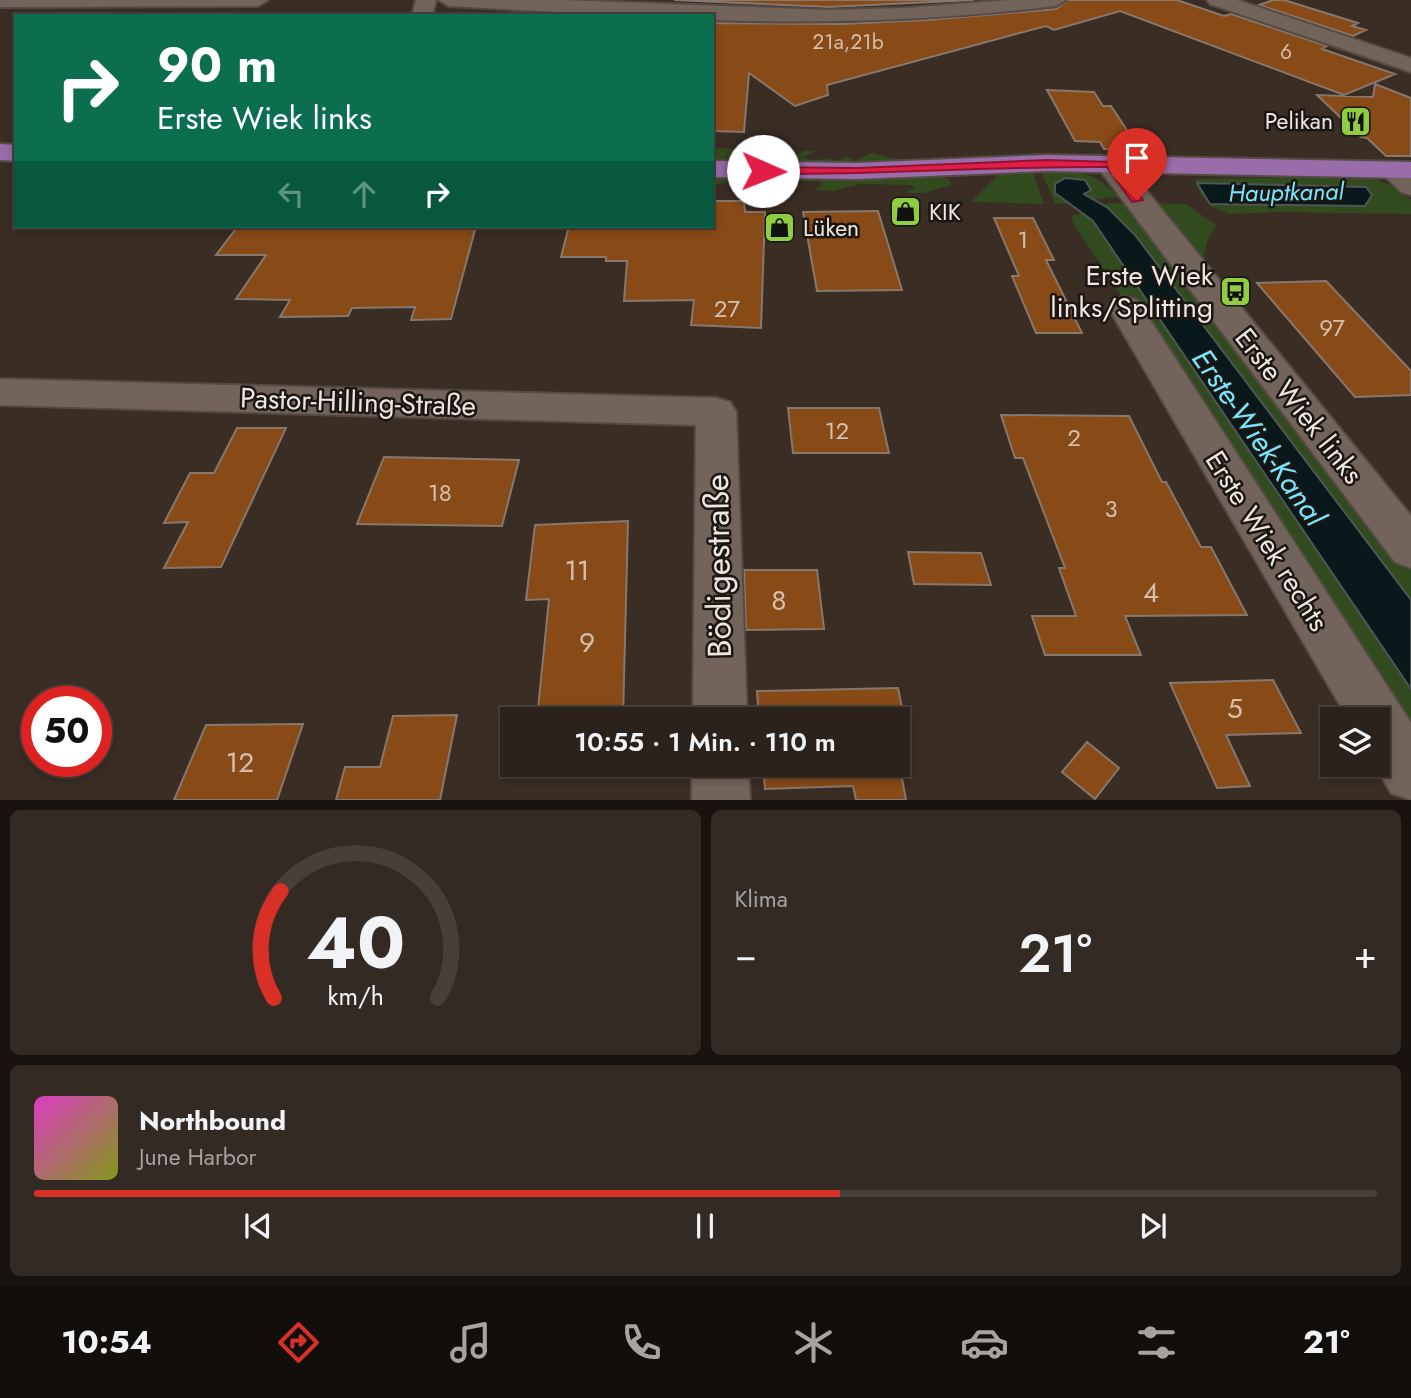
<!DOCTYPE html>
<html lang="de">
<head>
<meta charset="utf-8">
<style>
	body { margin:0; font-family:Jost,sans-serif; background:#332a24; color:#f1f3f6; height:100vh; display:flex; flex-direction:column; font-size:26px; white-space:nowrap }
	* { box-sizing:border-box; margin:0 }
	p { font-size:23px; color:#a6a4a3 }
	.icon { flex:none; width:38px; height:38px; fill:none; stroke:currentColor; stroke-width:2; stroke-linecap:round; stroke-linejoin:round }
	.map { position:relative; height:800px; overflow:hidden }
	.sheet { display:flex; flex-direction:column; gap:10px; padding:10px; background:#18130f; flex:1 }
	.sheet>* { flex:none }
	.top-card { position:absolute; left:14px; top:14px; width:700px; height:214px; border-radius:0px; box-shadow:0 4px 10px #0003,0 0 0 2px #473f3a; background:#0b6e4f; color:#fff; overflow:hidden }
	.fabs { position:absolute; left:1320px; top:707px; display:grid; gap:14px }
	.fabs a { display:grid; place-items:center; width:70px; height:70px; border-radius:0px; background:#2b221b; box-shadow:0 4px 10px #0003,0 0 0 2px #473f3a; font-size:35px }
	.speed { position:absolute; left:21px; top:686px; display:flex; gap:14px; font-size:35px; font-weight:700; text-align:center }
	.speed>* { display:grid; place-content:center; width:91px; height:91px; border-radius:50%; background:#2b221b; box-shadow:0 4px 10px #0003,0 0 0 2px #473f3a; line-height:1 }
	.speed .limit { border:10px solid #d22; background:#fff; color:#111 }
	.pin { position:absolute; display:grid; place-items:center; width:60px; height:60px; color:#fff; margin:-72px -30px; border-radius:50% 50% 50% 0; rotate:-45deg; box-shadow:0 0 7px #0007 }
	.pin .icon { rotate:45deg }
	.me { position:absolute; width:77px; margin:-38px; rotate:91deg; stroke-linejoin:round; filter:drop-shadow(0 0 5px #0008) }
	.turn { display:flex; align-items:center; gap:24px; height:147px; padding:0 28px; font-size:32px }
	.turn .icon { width:91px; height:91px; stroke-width:2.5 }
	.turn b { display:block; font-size:49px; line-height:60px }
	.lanes { display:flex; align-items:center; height:66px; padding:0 28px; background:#0003; justify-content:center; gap:35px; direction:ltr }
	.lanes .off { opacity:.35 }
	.big { font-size:52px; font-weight:600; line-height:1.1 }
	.sheet .card { flex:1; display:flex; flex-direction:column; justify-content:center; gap:10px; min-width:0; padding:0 24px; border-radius:10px; background:#332a24 }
	.sheet .dial { align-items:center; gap:0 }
	.dial svg { height:182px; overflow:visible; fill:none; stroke:#473f3a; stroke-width:7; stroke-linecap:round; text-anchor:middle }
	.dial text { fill:#f1f3f6; stroke:none }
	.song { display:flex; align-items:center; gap:21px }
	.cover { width:84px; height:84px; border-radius:10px; background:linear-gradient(135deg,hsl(310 70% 55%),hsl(70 70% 35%)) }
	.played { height:7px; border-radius:4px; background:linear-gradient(90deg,#d93025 60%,#473f3a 60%) }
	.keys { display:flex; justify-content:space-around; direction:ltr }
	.heat { display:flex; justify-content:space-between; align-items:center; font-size:38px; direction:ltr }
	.sheet .tiles { flex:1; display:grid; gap:10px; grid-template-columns:1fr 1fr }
	.card:last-child { grid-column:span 2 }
	.trip { position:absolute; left:500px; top:707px; width:410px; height:70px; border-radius:0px; background:#2b221b; box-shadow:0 4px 10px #0003,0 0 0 2px #473f3a; font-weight:600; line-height:70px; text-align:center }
	.menu { display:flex; height:112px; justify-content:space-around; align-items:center; background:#110e0b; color:#a6a4a3 }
	.menu .icon { width:49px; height:49px }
	.menu .current { color:#d93025 }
	.menu b { font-size:32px; color:#f1f3f6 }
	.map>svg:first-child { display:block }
	.green { fill:#324b1e }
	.water { fill:#09181b; stroke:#4e5656; stroke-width:2 }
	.building { fill:#884a16; stroke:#87786e; stroke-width:2 }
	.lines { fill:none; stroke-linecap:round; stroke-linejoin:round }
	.minor-casing { stroke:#564b44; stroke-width:4 }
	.major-casing { stroke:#564b44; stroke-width:4 }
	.minor { fill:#72645a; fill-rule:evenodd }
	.major { fill:#986daa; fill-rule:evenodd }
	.route { fill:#e11d48; stroke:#92132f; stroke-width:2 }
	.labels { text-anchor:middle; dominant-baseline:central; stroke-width:5; stroke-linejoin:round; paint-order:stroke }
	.far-number-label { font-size:21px; fill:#d4bfae }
	.far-poi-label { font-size:23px; fill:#eee6e0; stroke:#1c1613; text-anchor:start }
	.far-water-label { font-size:24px; font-style:italic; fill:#76e6fe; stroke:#1c1613 }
	.number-label { font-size:24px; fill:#d4bfae }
	.poi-label { font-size:28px; fill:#eee6e0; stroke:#1c1613; text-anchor:end }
	.street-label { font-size:28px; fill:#eee6e0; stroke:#1c1613 }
	.near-number-label { font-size:28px; fill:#d4bfae }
	.water-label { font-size:30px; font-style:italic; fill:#76e6fe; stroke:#1c1613 }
	.near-street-label { font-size:33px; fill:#eee6e0; stroke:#1c1613 }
</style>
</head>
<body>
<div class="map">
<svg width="1411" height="800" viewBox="0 0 1411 800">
	<rect width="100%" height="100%" fill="#392d24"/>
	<path class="green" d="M712,148L746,149L734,154L739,158L785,159L804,151H815L803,157L811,161L829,158L836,162L846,157L855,161L872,153L898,160L828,163L712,160Z
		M1008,171H1032L1044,204L971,202L998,175Z
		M1041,171C1077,172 1092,169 1119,197C1097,197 1076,207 1055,203Z
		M712,176L878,180L942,177L949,179L951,185L924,193H909L907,191L915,188L912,185L861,184L833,191L813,190L823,185L819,181L739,179L712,186Z
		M1367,176L1386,183L1411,200V214L1271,212L1231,214L1212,207L1200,193L1195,179Z
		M1108,203L1126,204L1240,345L1411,570V739L1072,221V216Z
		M1158,203L1186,204L1217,226L1208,238L1203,257Z"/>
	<path class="water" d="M1065,178L1085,180L1091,190L1084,194L1108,208L1135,235L1411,600V689L1093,221L1055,193V184Z
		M1197,183L1366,187L1372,195L1365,206L1210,204Z"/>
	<path class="building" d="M674,0H974L829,7Z
		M1068,0H1177L1224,16L1231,14L1327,46L1322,49L1395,74L1344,95L1120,11L1054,30L1046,26L827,85L828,95L795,106L749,73L744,132L712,131V23L842,24L927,20L1056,9Z
		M1273,0H1284L1358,23L1352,26L1366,30L1353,36L1259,5Z
		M1375,84L1411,98V156H1386L1367,138L1361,137L1317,95L1373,97Z
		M1047,90L1094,92L1103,106H1111L1140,150L1104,149L1100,142L1075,141Z
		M712,201H744L745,212H765L761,328L691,325L694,300L624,301L627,261H606V257H561L569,226H712Z
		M878,211L902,290L817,291L803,212Z
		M994,218H1033L1054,260H1046L1082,333H1036L1012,276H1019Z
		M238,226H476L451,319L411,320L415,307L352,308L348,316L280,317L290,300L236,299L266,255H216Z
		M1326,281L1411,371V395L1355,397L1257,283Z
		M788,408H879L889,453H793Z
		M1001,415L1129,416L1162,482H1166L1201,547H1211L1247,615L1125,616L1141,655H1045L1032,616H1076L1059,568H1065L1023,458H1015Z
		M237,428H286L221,567L164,568L188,522L164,523L190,473H214Z
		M384,457L519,460L502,526L357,524Z
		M628,521L623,719H537L549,599L526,600L535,525Z
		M908,552L981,553L991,585L914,584Z
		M744,570H817L824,629L746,630Z
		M1273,680L1301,733L1226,735L1250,786L1217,788L1170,683Z
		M898,688L910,747L898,748V719H759L757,691Z
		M457,715L440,800H336L345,767H380L393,716Z
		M303,724L277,800H174L206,725Z
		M1087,742L1119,768L1095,799L1062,772Z
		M898,757L906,800H856L853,786L765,789L763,765H898Z
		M533,765H622L532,770Z"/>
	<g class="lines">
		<defs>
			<path id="minor" d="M0,0H268L258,6L0,7Z
				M416,0H436L432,16H412Z
				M439,0H562L829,10L905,8L1008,0H1066L1056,6C941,20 828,24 712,20V16H631L449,6Z
				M1207,0H1237L1411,58V72L1210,4Z
				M1110,156L1120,158L1411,516V568L1395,562L1100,170L1096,164L1100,158Z
				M1393,162L1403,164L1411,171V195L1401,192L1379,170L1383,164Z
				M1125,296L1137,300L1142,307L1411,723V800L1391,793L1375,765H1377V719H1348L1108,307L1113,300Z
				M0,379L716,398L730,402L736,412L747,719H693L696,425L0,405Z
				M692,765H748L750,800H692Z"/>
			<path id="major" d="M0,144L16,145V161L0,160Z
				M1047,155L1411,162V178L1047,171L857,179L712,177V161L857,163Z"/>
		</defs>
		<use href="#minor" class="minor-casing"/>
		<use href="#major" class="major-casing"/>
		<use href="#minor" class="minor"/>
		<use href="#major" class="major"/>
	</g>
	<path class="route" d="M1047,160L1114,162L1143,200L1132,202L1107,167C992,166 878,175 763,174L757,171L763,167L857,168Z"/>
	<defs>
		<symbol id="restaurant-square" viewBox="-11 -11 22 22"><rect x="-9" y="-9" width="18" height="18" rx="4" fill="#90cd40" stroke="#1c1613"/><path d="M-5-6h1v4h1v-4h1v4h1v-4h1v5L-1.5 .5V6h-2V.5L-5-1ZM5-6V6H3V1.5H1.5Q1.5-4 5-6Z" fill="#111"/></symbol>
		<symbol id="shop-square" viewBox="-11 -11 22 22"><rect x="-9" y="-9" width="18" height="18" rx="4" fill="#90cd40" stroke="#1c1613"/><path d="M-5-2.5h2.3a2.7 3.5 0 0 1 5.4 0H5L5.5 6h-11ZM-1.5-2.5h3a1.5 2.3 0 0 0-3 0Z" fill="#111"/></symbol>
		<symbol id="bus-square" viewBox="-11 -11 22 22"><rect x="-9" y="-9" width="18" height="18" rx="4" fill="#90cd40" stroke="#1c1613"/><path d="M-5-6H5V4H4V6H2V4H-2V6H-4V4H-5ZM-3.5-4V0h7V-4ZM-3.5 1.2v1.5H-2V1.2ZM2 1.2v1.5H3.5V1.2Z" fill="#111"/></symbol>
	</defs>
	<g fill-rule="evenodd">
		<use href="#restaurant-square" x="1338" y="104" width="35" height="35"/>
		<use href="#shop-square" x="888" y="194" width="35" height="35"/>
		<use href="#shop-square" x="762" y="210" width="35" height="35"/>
		<use href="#bus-square" x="1218" y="274" width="35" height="35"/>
	</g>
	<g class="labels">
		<g class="far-number-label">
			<text x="848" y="42">21a,21b</text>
			<text x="1286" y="52">6</text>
		</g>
		<g class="far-poi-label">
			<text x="1333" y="121" text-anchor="end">Pelikan</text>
			<text x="929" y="212">KIK</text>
			<text x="803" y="228">Lüken</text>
		</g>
		<g class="far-water-label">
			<text transform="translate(1286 192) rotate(-1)">Hauptkanal</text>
		</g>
		<g class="number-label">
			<text x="1023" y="239">1</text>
			<text x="727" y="308">27</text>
			<text x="1332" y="327">97</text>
			<text x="837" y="430">12</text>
			<text x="1074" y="437">2</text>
			<text x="440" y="492">18</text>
			<text x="1111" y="508">3</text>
		</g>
		<g class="poi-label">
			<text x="1213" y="275">Erste Wiek<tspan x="1213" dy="32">links/Splitting</tspan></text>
		</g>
		<g class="street-label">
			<text transform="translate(358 402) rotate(2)">Pastor-Hilling-Straße</text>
			<text transform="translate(1299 406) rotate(52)">Erste Wiek links</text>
			<text transform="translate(1267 541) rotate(58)">Erste Wiek rechts</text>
		</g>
		<g class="near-number-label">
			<text x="577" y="570">11</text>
			<text x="1151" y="592">4</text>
			<text x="779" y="600">8</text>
			<text x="587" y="642">9</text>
			<text x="1235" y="708">5</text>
			<text x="240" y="762">12</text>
		</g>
		<g class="water-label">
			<text transform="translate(1259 437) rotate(55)">Erste-Wiek-Kanal</text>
		</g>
		<g class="near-street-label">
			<text transform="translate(718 566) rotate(-91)">Bödigestraße</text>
		</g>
	</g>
</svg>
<div class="fabs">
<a><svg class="icon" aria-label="layers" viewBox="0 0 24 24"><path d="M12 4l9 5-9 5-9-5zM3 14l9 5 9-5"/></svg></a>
</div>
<div class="speed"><div class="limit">50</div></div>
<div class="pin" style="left:1137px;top:200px;background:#d93025"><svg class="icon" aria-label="arrive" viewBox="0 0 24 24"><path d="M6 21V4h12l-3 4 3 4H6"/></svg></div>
<svg class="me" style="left:763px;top:171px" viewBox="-20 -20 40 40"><circle r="19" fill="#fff"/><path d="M0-13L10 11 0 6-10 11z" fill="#e11d48"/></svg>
<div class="trip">10:55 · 1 Min. · 110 m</div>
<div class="top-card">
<div class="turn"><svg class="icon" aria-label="right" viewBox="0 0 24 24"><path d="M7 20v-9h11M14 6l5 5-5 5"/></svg><div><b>90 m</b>Erste Wiek links</div></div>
<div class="lanes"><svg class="icon off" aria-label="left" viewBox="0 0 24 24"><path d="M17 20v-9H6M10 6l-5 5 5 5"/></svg><svg class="icon off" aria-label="ahead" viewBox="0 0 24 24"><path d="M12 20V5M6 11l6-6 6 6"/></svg><svg class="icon" aria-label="right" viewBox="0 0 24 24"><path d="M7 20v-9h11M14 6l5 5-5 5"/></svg></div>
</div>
</div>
<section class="sheet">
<div class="tiles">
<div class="card dial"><svg viewBox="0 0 100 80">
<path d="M14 69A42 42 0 1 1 86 69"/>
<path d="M14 69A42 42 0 0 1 17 22" stroke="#d93025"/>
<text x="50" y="56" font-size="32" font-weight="700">40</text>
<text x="50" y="72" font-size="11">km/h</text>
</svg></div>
<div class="card"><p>Klima</p>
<div class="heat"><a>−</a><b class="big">21°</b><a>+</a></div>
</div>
<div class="card">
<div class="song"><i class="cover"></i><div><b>Northbound</b><p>June Harbor</p></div></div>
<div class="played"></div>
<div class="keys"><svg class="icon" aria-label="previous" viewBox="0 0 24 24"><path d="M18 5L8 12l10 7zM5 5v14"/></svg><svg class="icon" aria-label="pause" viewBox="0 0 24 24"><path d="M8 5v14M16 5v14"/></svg><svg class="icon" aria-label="next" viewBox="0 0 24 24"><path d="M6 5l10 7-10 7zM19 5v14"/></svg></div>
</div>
</div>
</section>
<nav class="menu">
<b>10:54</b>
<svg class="icon current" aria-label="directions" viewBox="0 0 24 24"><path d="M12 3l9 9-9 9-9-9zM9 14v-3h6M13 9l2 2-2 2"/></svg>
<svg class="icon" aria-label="music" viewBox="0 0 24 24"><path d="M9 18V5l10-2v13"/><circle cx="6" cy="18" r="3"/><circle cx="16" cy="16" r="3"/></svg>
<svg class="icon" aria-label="phone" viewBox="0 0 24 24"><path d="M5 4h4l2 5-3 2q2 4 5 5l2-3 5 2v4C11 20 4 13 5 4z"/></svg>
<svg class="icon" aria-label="climate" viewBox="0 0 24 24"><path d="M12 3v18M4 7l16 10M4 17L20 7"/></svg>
<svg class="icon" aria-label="car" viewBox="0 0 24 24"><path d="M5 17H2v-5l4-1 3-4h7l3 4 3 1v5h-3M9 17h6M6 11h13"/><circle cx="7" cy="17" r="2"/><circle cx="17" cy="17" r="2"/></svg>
<svg class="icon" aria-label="filters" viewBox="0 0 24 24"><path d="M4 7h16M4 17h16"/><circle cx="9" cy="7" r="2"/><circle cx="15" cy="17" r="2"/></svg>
<b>21°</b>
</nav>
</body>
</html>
